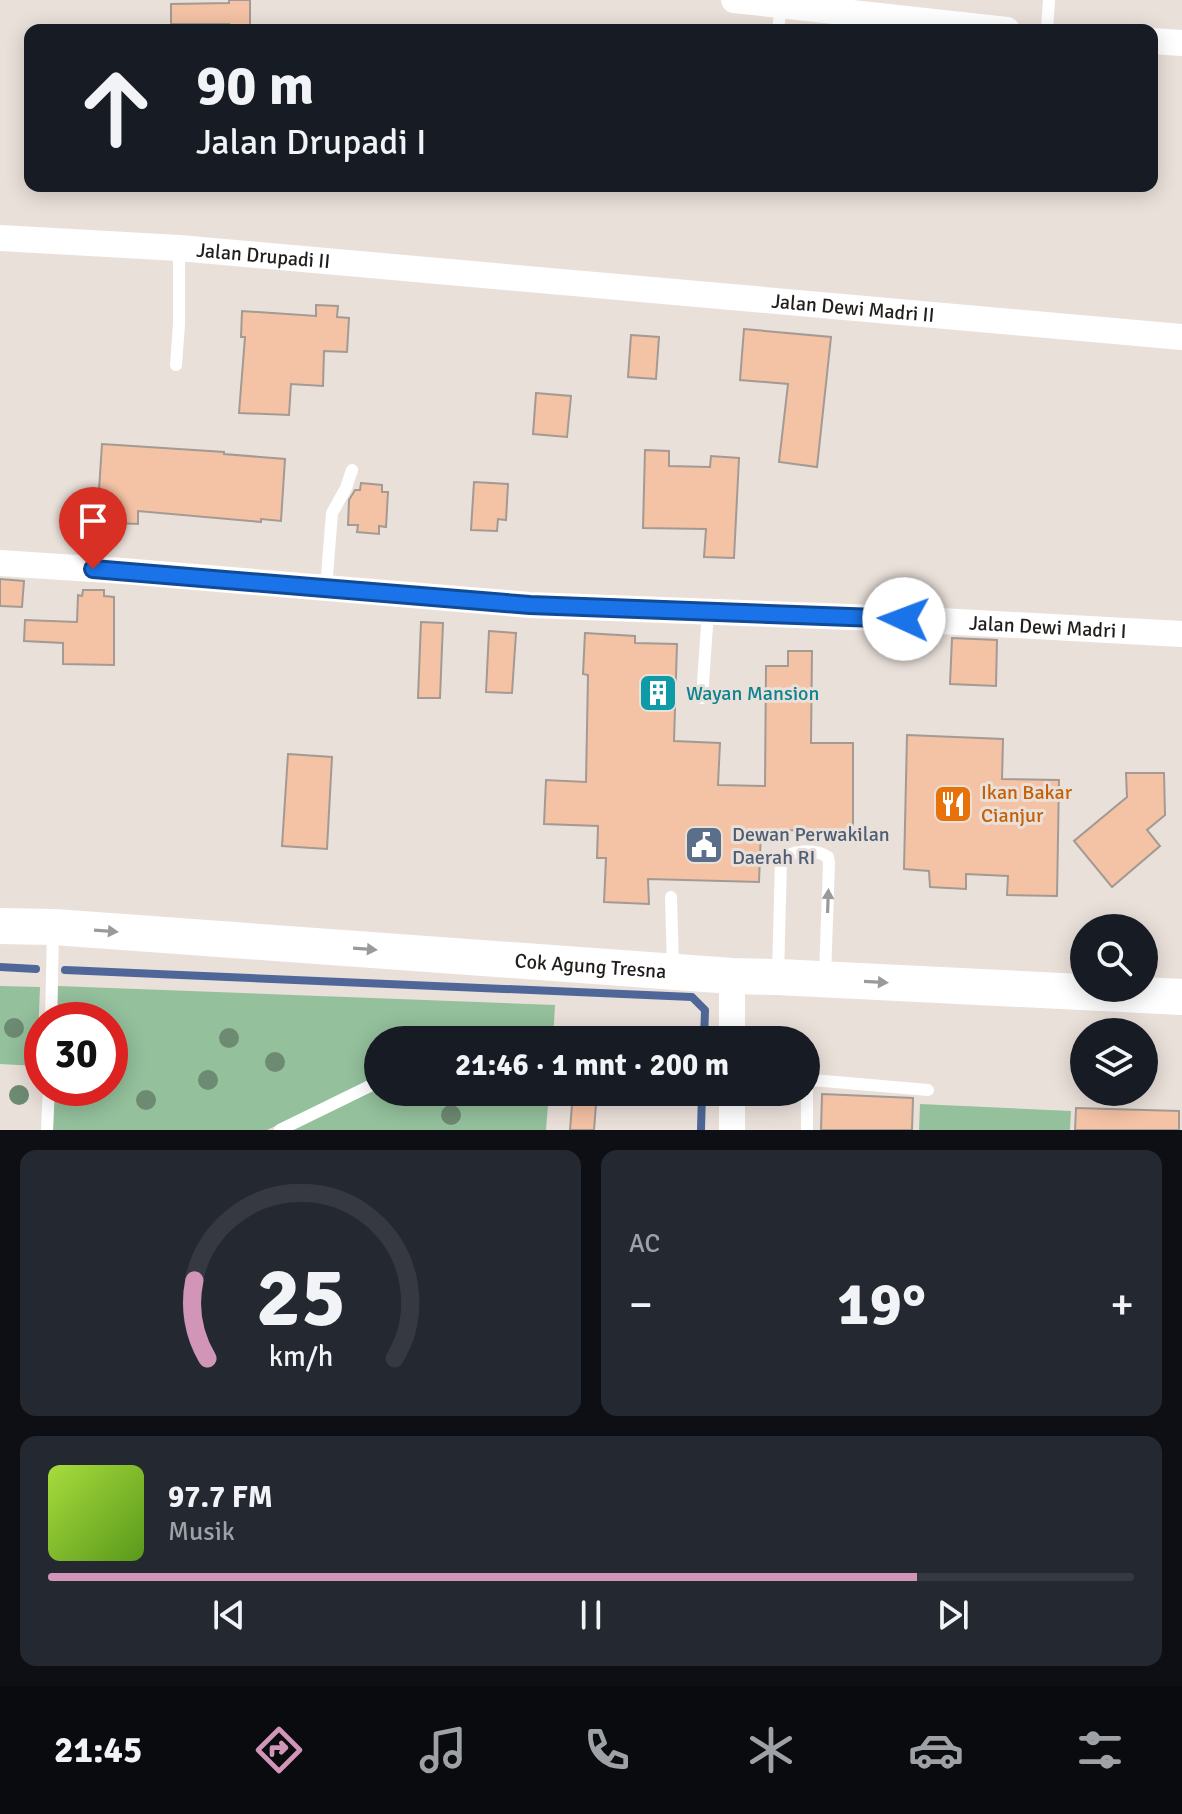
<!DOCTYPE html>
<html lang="id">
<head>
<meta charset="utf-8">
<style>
	body { margin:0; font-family:Signika,sans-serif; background:#242831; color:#f1f3f6; height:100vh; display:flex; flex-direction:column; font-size:30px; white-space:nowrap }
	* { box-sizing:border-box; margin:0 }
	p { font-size:26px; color:#9ea1a6 }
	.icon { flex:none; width:44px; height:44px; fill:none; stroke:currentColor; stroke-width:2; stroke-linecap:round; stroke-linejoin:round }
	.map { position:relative; height:1130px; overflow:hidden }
	.panel { display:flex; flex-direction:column; gap:20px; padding:20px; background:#0d0f14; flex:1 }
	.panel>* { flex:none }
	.top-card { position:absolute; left:24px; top:24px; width:1134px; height:168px; border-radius:16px; box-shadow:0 4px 20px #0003; background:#171b24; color:#f1f3f6; overflow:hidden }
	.buttons { position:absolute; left:1070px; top:914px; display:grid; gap:16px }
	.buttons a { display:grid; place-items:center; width:88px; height:88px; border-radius:50%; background:#171b24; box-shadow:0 4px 20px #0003; font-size:40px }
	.speed { position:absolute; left:24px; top:1002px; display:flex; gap:16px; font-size:40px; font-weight:700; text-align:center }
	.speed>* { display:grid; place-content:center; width:104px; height:104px; border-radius:50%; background:#171b24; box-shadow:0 4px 20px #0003; line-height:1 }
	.speed .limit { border:12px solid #d22; background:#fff; color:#111 }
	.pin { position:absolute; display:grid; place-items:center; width:68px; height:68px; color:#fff; margin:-82px -34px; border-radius:50% 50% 50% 0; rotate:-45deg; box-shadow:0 0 8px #0007 }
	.pin .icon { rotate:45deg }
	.me { position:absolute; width:88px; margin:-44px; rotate:272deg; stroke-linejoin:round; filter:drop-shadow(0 0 6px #0008) }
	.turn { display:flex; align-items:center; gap:28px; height:168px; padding:0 40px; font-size:36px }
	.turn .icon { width:104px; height:104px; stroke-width:2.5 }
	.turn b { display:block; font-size:56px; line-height:68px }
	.big { font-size:60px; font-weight:700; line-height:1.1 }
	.panel .widget { flex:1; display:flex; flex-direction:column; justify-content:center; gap:12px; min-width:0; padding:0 28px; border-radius:16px; background:#242831 }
	.panel .dial { align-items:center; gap:0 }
	.dial svg { height:208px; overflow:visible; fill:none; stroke:#363941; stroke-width:7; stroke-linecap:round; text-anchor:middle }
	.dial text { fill:#f1f3f6; stroke:none }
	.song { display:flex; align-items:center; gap:24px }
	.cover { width:96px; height:96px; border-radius:12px; background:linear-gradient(135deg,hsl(80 70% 55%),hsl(90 70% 35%)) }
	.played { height:8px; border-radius:4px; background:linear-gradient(90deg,#d095b7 80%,#363941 80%) }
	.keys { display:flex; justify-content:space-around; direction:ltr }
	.heat { display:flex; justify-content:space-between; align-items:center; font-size:44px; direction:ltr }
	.panel .tiles { flex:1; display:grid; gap:20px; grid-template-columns:1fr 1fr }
	.widget:last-child { grid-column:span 2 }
	.trip { position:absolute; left:364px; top:1026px; width:456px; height:80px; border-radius:40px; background:#171b24; box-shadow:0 4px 20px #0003; font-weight:700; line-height:80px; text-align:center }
	.menu { display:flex; height:128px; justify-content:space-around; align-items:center; background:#090b0e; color:#9ea1a6 }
	.menu .icon { width:56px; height:56px }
	.menu .active { color:#d095b7 }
	.menu b { font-size:36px; color:#f1f3f6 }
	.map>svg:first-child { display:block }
	.green { fill:#94c09c }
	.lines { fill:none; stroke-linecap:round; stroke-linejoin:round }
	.stream { stroke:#4f6798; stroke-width:8 }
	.building { fill:#f4c2a5; stroke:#a39a94; stroke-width:2 }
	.service { stroke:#fff; stroke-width:12 }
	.minor { stroke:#fff; stroke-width:26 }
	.secondary { stroke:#fff; stroke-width:36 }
	.tree { fill:#6d8a72 }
	.oneway { fill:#9c9a99 }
	.route-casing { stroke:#114b97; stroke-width:20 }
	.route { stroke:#1a73e8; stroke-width:14 }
	.labels { text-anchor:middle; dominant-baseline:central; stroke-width:6; stroke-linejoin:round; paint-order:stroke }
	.street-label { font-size:20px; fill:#221e1c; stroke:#eae0da }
	.culture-label { font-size:20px; fill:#0d838f; stroke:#eae0da; text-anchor:start }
	.food-label { font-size:20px; fill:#c56008; stroke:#eae0da; text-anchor:start }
	.service-label { font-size:20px; fill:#4e5e75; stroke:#eae0da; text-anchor:start }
</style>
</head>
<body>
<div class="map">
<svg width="1182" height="1130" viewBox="0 0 1182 1130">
	<rect width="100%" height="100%" fill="#eae0da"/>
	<path class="green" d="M0,986L40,987L37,1066L0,1064Z
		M58,986L555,1005L553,1040H378V1078L267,1130H53L54,1088H110V1020H57Z
		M378,1086V1092H549L546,1130H292Z
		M920,1104L1071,1111L1070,1130H919Z"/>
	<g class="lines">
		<path class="stream" d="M0,967L36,969
			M65,970L692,997L705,1010L704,1040
			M701,1130L702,1092"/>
	</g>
	<path class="building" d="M229,0H250V30H229V24H171V4L229,3Z
		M316,305L338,306L337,317L349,318L347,352L324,351L323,386L291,384L289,415L239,413L245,337H241L242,311L316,316Z
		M744,329L831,337L817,467L779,462L788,384L740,380Z
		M631,335L659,337L656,379L628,377Z
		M536,393L571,396L567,437L533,434Z
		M102,444L224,452V454L285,459L281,521L261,519V522L138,511V524L89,522L91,490H99Z
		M645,450L669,451V466L710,467L711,456L739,458L734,558L704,557L706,529L643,528Z
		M474,482L508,484L506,520L498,519L497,531L471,530Z
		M361,483L382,485V492H388L386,527L379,526V534L357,532L358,525H348L349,500L355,490H360Z
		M0,579L24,581L22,607L0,606Z
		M83,590H104V596L114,597V665L63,664V643L24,641L25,620L77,622L78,595L82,596Z
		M421,622L443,623L440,698H418Z
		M489,631L516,633L512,693L486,692Z
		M585,633L635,636V643L677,644L674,741L720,743L718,785L765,786L766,666H788V651H812L811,743H853V831L761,830L759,882L648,879L649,904L604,902L606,858H597L598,826L544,824L546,780L586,782L588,675L583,674Z
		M952,638L997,640L996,686L950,684Z
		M907,735L1003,739L1002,779L1059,780L1057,896L1007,895L1008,876L966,874V889L930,887L929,871L904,869Z
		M288,754L332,757L327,849L282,846Z
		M1126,773H1164L1165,815L1147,830L1160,846L1112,887L1074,841L1127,797Z
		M573,1092H597L594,1130H570Z
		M822,1094L913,1098L912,1130H821Z
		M1076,1108L1179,1111V1130H1075Z"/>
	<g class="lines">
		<path class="service" d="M778,30L781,5
			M1047,30L1049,0
			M176,365L179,324V248
			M326,588L332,513L346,488L352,470
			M702,698L708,611
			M671,897L673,967
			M778,975L781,860C791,849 816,849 828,857L829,863L825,976
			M51,1020L53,931
			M47,1130L49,1088
			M280,1130L378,1082
			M807,1130V1087L812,1080L928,1090"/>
		<g class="minor">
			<path d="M734,0L1007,30"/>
			<path d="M1152,41L1182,43"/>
			<path id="s1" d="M0,238L179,248L1182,337"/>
			<path id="s2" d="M0,563L123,571L530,605L904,619L1182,634"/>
			<path d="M732,976V1040"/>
			<path d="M732,1092V1130"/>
		</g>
		<path class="secondary" id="s3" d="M0,926L54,927L732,976L778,977L1182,997"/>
	</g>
	<g class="tree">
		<circle cx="14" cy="1028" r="10"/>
		<circle cx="229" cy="1038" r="10"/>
		<circle cx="275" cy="1062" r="10"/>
		<circle cx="208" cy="1080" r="10"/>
		<circle cx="19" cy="1095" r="10"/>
		<circle cx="146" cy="1100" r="10"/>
		<circle cx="451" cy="1115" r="10"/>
	</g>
	<defs><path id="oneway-solid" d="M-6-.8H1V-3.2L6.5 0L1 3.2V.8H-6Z" transform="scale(2)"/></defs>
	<g class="oneway">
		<use href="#oneway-solid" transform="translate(828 901) rotate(-88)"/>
		<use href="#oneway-solid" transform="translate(106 931) rotate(4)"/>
		<use href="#oneway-solid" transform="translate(365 949) rotate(4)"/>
		<use href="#oneway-solid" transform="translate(876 982) rotate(3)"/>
	</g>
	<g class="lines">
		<defs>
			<path id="route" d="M93,569L530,605L904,619"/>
		</defs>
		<use href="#route" class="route-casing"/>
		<use href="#route" class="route"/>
	</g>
	<defs>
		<symbol id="building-square" viewBox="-11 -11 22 22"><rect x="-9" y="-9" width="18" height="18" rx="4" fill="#0f9aa8" stroke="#eae0da"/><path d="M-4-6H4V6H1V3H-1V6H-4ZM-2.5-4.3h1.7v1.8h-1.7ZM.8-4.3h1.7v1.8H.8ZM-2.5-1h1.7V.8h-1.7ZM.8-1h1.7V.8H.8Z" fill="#fff"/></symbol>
		<symbol id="restaurant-square" viewBox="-11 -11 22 22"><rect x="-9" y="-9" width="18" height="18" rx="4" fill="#e8710a" stroke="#eae0da"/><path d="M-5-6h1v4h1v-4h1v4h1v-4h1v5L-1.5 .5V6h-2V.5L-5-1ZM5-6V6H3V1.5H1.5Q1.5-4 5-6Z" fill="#fff"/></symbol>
		<symbol id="civic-square" viewBox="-11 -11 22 22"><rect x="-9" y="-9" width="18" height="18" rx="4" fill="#5c6f8a" stroke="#eae0da"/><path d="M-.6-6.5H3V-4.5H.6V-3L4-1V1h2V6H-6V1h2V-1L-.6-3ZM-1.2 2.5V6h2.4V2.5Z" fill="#fff"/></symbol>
	</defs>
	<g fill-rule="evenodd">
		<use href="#building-square" x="636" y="671" width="44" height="44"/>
		<use href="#restaurant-square" x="931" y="782" width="44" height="44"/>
		<use href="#civic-square" x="682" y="823" width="44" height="44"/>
	</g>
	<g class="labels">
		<g class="street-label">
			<text stroke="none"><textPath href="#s1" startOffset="264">Jalan Drupadi II</textPath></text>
			<text stroke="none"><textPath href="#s1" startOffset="856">Jalan Dewi Madri II</textPath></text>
			<text stroke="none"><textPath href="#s2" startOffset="1050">Jalan Dewi Madri I</textPath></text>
			<text stroke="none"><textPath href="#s3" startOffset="592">Cok Agung Tresna</textPath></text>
		</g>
		<g class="culture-label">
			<text x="686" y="693">Wayan Mansion</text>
		</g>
		<g class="food-label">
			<text x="981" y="792">Ikan Bakar<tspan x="981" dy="23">Cianjur</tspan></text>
		</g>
		<g class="service-label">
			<text x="732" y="834">Dewan Perwakilan<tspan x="732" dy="23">Daerah RI</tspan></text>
		</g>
	</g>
</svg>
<div class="buttons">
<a><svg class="icon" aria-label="search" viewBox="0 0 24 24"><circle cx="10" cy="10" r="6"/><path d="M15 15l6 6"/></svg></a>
<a><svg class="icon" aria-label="layers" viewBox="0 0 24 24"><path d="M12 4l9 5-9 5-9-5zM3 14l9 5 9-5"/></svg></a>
</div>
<div class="speed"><div class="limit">30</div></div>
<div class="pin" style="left:93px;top:569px;background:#d93025"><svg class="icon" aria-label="arrive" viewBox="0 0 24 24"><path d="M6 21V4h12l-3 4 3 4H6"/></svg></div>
<svg class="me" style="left:904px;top:619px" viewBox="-20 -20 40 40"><circle r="19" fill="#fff"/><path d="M0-13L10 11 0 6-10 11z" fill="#1a73e8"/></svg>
<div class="trip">21:46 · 1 mnt · 200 m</div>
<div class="top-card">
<div class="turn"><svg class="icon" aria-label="ahead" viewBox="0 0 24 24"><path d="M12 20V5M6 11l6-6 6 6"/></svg><div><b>90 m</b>Jalan Drupadi I</div></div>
</div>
</div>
<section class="panel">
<div class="tiles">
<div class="widget dial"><svg viewBox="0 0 100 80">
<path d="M14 69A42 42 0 1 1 86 69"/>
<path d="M14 69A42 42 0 0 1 9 39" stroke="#d095b7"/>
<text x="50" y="56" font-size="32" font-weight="700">25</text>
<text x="50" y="72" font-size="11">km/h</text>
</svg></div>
<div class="widget"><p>AC</p>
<div class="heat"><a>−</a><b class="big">19°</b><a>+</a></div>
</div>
<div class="widget">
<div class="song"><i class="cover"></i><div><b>97.7 FM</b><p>Musik</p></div></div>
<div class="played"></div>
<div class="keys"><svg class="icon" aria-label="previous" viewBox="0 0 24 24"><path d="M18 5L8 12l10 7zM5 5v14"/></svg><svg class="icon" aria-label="pause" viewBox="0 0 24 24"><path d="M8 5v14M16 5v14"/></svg><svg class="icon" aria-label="next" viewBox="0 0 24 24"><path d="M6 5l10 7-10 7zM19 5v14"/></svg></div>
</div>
</div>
</section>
<nav class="menu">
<b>21:45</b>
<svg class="icon active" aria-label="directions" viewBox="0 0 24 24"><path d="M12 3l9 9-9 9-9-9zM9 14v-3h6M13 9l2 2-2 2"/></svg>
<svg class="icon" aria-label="music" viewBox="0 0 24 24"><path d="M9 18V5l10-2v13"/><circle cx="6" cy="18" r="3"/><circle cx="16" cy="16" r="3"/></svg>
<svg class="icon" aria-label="phone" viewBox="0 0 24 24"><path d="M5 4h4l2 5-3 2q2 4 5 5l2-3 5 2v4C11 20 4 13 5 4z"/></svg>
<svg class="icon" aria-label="climate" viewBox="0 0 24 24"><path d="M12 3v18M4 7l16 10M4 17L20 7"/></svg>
<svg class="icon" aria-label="car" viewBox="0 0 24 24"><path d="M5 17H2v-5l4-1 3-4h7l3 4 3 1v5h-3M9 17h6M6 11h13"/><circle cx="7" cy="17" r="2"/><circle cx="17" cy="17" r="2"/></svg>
<svg class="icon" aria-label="filters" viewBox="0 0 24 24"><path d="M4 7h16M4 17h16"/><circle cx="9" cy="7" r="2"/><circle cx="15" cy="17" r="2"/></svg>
</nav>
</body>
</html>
